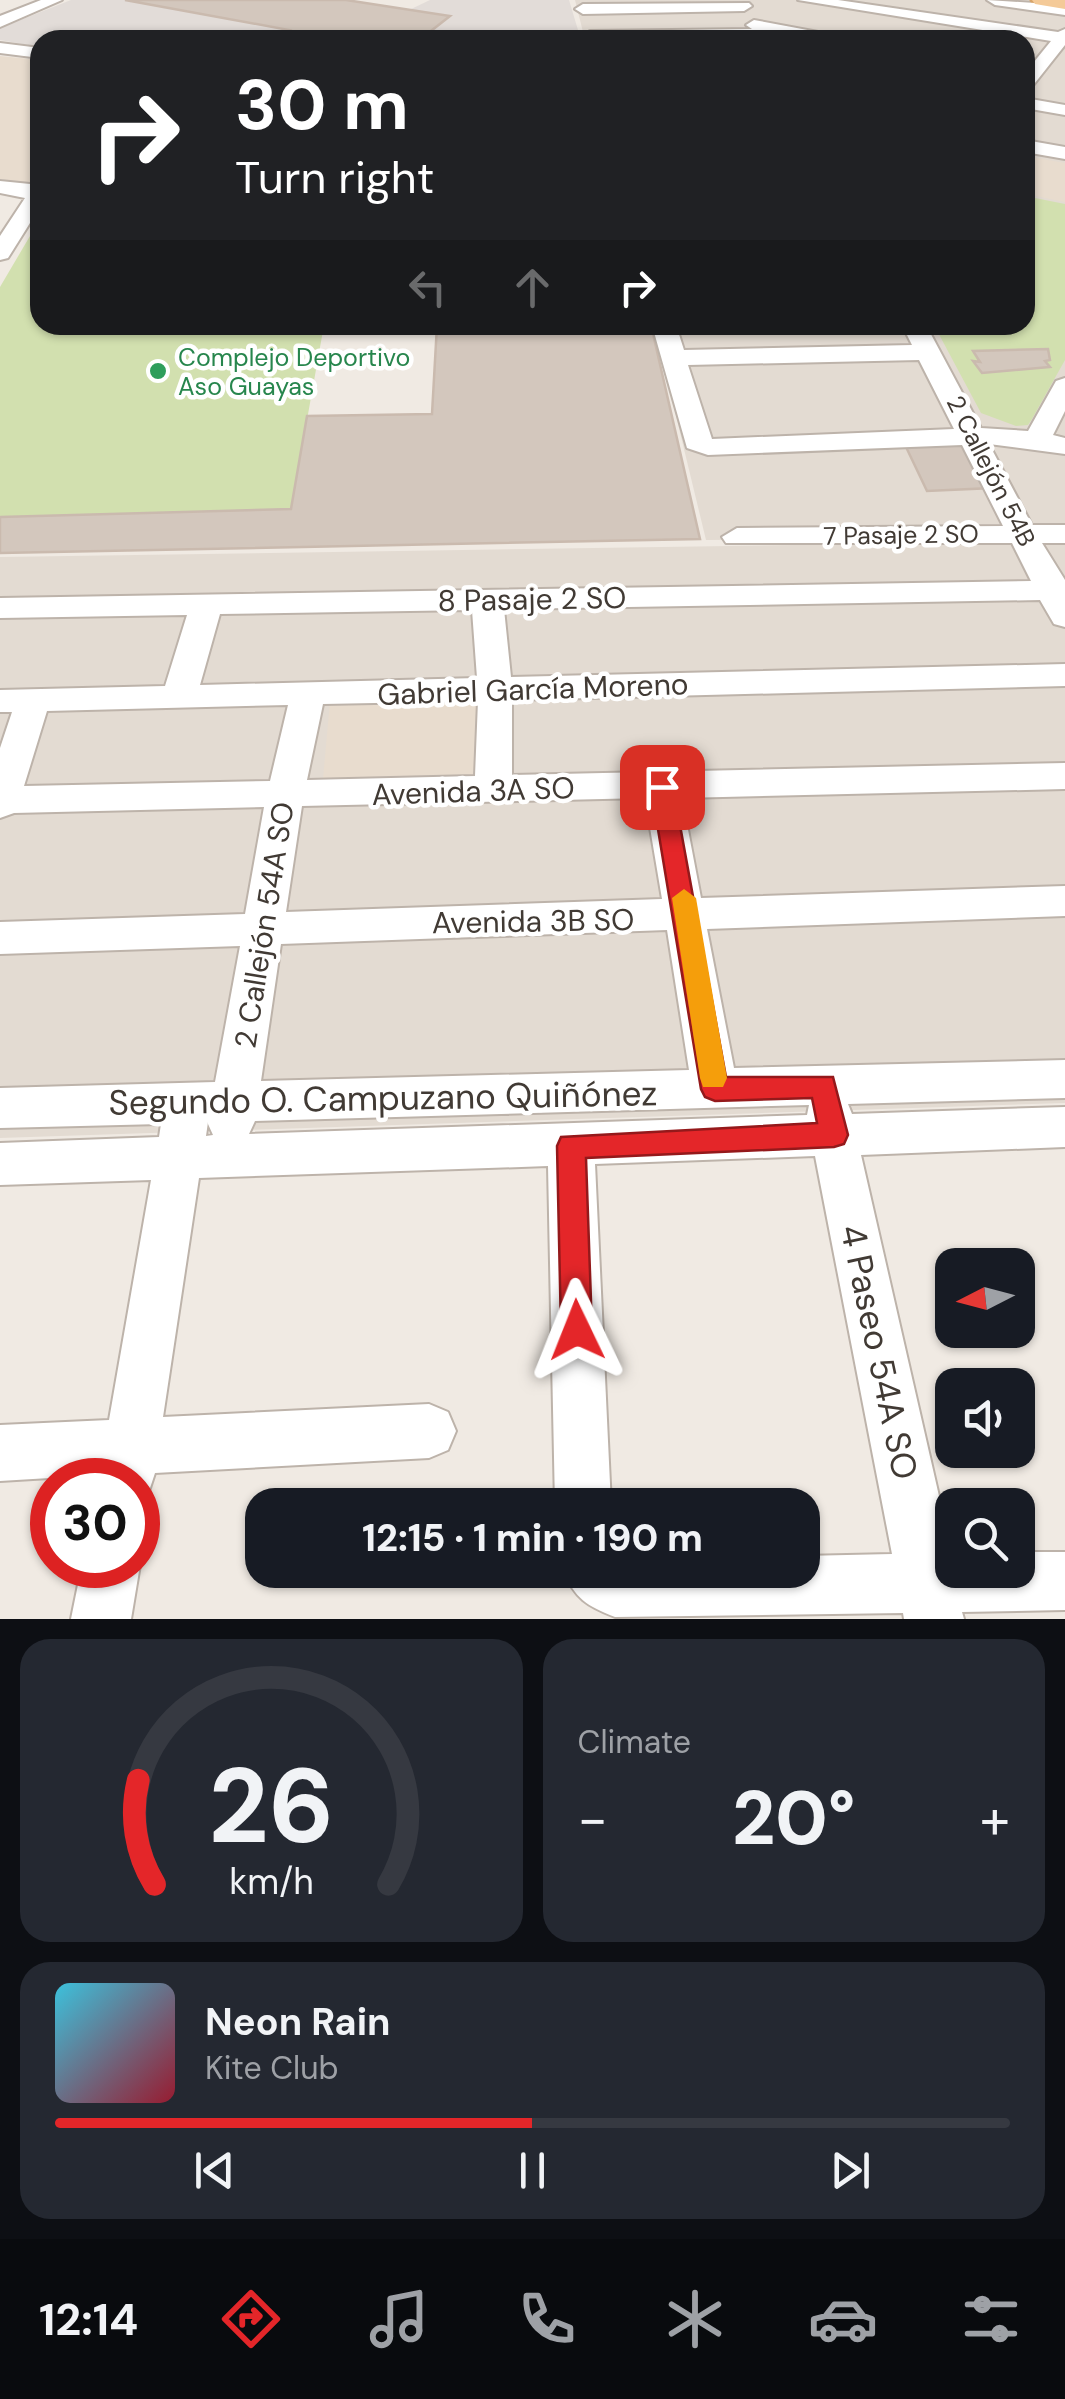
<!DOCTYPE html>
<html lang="en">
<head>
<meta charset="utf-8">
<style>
	body { margin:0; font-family:"DM Sans",sans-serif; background:#242831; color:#f1f3f6; height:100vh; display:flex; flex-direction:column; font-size:38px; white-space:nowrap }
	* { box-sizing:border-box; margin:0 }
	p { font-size:32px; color:#9ea1a6 }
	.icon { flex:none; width:55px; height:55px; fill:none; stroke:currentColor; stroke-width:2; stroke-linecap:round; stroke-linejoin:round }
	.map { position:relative; height:1619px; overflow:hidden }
	.sheet { display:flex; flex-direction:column; gap:20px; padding:20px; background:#0d0f14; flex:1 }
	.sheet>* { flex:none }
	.banner { position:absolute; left:30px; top:30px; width:1005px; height:305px; border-radius:30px; box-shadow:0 2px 8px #0004; background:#202124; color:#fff; overflow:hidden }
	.needle { width:65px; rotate:264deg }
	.tools { position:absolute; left:935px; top:1248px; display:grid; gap:20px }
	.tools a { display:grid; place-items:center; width:100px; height:100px; border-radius:20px; background:#171b24; box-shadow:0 2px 8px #0004; font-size:50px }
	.speed { position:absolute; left:30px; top:1458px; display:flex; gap:20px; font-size:50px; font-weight:700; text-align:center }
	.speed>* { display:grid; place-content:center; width:130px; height:130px; border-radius:50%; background:#171b24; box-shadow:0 2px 8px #0004; line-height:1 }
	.speed .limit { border:15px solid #d22; background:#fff; color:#111 }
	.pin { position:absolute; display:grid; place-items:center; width:85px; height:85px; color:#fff; margin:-42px; border-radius:20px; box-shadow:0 5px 15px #0006 }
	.me { position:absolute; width:110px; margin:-55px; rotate:358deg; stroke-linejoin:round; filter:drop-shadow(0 0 8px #0008) }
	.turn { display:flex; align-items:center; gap:35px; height:210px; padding:0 40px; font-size:45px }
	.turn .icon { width:130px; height:130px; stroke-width:2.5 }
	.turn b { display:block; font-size:70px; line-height:85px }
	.lanes { display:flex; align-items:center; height:95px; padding:0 40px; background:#0003; justify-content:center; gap:50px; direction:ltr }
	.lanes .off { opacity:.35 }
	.big { font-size:75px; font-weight:800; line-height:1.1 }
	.sheet .card { flex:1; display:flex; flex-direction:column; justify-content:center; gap:15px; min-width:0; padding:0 35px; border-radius:30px; background:#242831 }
	.sheet .dial { align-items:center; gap:0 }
	.dial svg { height:260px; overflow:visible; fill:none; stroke:#363941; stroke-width:7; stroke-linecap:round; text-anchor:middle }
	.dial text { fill:#f1f3f6; stroke:none }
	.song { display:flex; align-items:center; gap:30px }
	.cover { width:120px; height:120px; border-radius:15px; background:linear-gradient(135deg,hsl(190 70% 55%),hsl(350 70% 35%)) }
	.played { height:10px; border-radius:5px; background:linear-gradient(90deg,#e42629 50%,#363941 50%) }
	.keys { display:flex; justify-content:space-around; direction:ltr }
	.heat { display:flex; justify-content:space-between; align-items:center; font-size:55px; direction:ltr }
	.sheet .tiles { flex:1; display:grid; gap:20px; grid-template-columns:1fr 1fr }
	.card:last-child { grid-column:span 2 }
	.trip { position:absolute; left:245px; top:1488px; width:575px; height:100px; border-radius:30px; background:#171b24; box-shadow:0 2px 8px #0004; font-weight:800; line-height:100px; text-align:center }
	.tab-bar { display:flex; height:160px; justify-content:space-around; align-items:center; background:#090b0e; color:#9ea1a6 }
	.tab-bar .icon { width:70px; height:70px }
	.tab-bar .active { color:#e42629 }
	.tab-bar b { font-size:45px; color:#f1f3f6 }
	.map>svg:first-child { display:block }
	.residential { fill:#e3dbd2 }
	.industrial { fill:#e2dcd8 }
	.education { fill:#e8dcce }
	.green { fill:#d2e0af }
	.building { fill:#d3c7bd; stroke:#cabaae; stroke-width:2.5 }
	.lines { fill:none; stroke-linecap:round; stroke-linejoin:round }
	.minor-casing { stroke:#bdb3aa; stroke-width:4 }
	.major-casing { stroke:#d6a46b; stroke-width:5 }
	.minor { fill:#fff; fill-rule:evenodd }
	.major { fill:#f4ca98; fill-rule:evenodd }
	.route { fill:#e42629; stroke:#94191b; stroke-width:2.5 }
	.slow { fill:#f59e0b }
	.leisure-dot { fill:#2e9e5b; stroke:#fff; stroke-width:4 }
	.labels { text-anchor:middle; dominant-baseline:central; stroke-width:9; stroke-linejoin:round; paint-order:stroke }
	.far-leisure-label { font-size:25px; fill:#27864d; stroke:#fff; text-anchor:start }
	.far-street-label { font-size:25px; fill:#413a34; stroke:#fff }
	.street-label { font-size:30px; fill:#413a34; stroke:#fff }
	.near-street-label { font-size:35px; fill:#413a34; stroke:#fff }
</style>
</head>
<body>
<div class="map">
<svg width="1065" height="1619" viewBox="0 0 1065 1619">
	<rect width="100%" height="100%" fill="#f0eae3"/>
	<path class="residential" d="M575,0H1037L1065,4V537L706,540L654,325H1025V40H585Z
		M1065,541V1103L0,1138V557Z"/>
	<path class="industrial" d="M71,0H125L289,30L284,34L321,40H40V47L0,40V28Z
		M430,0H569L581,40H396L422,38L450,16L409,10Z"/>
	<path class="education" d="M0,56L40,60V181L29,186L0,179Z
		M1025,156L1065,163V202L1025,194Z
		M485,696L484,783L322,790L330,701Z"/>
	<path class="green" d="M1025,196L1065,204V360L1032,419L1028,425L1016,426L981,413L934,325H1025Z
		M40,219V325H324L291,509L0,517V287Z"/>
	<path class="building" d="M125,0H346L450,16L422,38L321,40L282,34L289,30Z
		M437,325H651L700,539L0,553V517L291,509L307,416L432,414Z
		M1048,349L1050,360L1045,361L1050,367L982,373L973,361L980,362L973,351Z
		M968,444L992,488L927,491L906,447Z"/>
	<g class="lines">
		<defs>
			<path id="minor" d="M41,0H62L0,27V16Z
				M798,0H838L1058,32L1065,29V45L1031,88L1025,89V73L1051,41Z
				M987,0L1065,5V15L995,5Z
				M749,3L752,6L744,11L583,14L575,9L583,4Z
				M754,20L861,40H821L765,32L759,39L586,40L582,36L590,31L752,29L746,25Z
				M0,43L40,48V58L0,53Z
				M1025,98L1065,105V115L1025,108Z
				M1025,140L1065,147V159L1025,152Z
				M0,181L40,185V207L8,258L0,260V236L25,198L0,193Z
				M652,325H676L684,350L912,345L902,325H926L981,428L1028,431L1056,381L1065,378V411L1053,435L1065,438V454L989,444L1032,525H1065V543H1042L1065,580V627L1054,624L1040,600L504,609L511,677L1065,664V686L512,700V775L1065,763V789L682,798L701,898L1065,886V916L707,929L734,1068L1065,1060V1098L848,1104L852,1114L1065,1107V1147L861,1155L952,1553V1570H1018V1552H1065V1610L962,1612L964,1619H904L903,1613L615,1617C587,1606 575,1599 563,1570H802V1556L892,1554L815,1156L595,1164L611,1505H555L548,1166L199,1178L163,1417L429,1404L448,1412L456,1431L448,1450L429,1458L155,1473L146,1500L138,1503V1480H98L99,1475L0,1481V1425L109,1420L151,1180L0,1185V1143L159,1137L161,1124L0,1128V1088L215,1082L240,946L0,954V922L245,914L264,807L14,813L0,818V748L12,712H0V690L165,686L187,615L0,618V598L1031,581L1012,543H726L722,537L737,528L1003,526L962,445L708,455L687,448ZM919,360L954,429L712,439L688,365ZM472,610L477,678L200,685L220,614ZM478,701L475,776L307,780L323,704ZM288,705L270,781L24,786L47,711ZM645,798L662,899L286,912L302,806ZM667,930L689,1070L261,1081L281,944ZM809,1105L807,1115L249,1134L255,1121ZM208,1122V1124L213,1135L206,1136Z
				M138,1559L140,1565L131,1619H71L82,1565H138Z"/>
			<path id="major" d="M1032,0H1065V9L1035,4Z"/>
		</defs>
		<use href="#minor" class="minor-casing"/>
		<use href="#major" class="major-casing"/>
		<use href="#minor" class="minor"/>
		<use href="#major" class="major"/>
	</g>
	<path class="route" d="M662,779L673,787L726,1077H833L848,1135L844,1144L834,1147L586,1158L592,1330L588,1341L577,1345L566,1341L561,1330L557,1146L561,1137L817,1123L812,1098L715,1101L705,1097L701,1089L651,787Z"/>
	<path class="slow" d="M684,889L696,898L727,1078L723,1087H703L700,1078L672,898Z"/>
	<circle class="leisure-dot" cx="158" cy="371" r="10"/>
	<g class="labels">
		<g class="far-leisure-label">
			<text x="178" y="357">Complejo Deportivo<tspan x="178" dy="29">Aso Guayas</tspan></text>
		</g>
		<g class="far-street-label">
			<text transform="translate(991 471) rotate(63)">2 Callejón 54B</text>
			<text transform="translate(901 535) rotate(-1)">7 Pasaje 2 SO</text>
		</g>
		<g class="street-label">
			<text transform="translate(532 599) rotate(-1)">8 Pasaje 2 SO</text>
			<text transform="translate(533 689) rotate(-2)">Gabriel García Moreno</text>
			<text transform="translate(473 791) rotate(-2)">Avenida 3A SO</text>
			<text transform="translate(533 921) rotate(-1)">Avenida 3B SO</text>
			<text transform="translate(264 925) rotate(-81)">2 Callejón 54A SO</text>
		</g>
		<g class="near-street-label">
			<text transform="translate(383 1098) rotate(-1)">Segundo O. Campuzano Quiñónez</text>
			<text transform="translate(879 1352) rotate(78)">4 Paseo 54A SO</text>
		</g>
	</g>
</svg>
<div class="tools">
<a><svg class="needle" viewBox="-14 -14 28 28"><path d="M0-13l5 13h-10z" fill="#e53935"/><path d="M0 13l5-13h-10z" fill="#9ea1a6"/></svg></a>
<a><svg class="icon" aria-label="sound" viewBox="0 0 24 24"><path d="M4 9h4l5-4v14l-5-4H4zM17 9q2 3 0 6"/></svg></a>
<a><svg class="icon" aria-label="search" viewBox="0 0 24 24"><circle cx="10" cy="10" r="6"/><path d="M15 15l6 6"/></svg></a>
</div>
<div class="speed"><div class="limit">30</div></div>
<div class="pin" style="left:662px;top:787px;background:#d93025"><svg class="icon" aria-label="arrive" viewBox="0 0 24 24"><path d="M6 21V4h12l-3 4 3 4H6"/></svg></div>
<svg class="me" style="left:577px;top:1330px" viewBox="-20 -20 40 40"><path d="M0-17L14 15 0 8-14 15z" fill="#e42629" stroke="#fff" stroke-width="4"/></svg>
<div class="trip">12:15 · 1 min · 190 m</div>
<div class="banner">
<div class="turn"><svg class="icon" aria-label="right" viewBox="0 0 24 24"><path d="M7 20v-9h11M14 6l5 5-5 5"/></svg><div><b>30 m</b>Turn right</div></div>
<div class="lanes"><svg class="icon off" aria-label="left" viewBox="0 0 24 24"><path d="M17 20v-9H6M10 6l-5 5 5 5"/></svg><svg class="icon off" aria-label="ahead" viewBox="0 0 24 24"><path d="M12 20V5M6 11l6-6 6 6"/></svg><svg class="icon" aria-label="right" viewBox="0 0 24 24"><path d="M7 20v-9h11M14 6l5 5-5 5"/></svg></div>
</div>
</div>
<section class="sheet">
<div class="tiles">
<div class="card dial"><svg viewBox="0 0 100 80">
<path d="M14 69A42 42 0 1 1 86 69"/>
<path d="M14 69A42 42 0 0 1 9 37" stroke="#e42629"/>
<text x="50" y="56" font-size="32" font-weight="700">26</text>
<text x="50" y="72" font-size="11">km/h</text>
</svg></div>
<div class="card"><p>Climate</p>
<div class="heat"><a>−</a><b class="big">20°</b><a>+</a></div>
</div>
<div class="card">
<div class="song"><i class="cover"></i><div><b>Neon Rain</b><p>Kite Club</p></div></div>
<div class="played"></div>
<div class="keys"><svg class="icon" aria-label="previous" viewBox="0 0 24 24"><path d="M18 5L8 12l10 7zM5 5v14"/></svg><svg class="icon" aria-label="pause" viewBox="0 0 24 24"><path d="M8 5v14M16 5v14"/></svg><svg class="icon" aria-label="next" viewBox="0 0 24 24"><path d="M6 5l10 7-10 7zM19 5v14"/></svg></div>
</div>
</div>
</section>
<nav class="tab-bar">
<b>12:14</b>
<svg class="icon active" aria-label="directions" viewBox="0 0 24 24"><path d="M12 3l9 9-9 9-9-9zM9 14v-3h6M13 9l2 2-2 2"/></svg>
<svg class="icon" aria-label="music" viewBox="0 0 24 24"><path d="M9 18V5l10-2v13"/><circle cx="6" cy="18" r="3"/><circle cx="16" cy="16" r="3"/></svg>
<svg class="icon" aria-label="phone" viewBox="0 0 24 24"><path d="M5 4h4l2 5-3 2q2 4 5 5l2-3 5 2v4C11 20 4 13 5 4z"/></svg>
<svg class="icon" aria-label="climate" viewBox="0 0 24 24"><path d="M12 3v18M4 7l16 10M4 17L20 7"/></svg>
<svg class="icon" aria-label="car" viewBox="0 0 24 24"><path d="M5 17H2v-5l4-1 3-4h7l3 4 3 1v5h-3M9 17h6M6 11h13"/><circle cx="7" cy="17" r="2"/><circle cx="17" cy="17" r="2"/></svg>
<svg class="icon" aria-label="filters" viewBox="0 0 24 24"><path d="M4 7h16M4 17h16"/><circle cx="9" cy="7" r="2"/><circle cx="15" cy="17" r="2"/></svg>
</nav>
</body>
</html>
